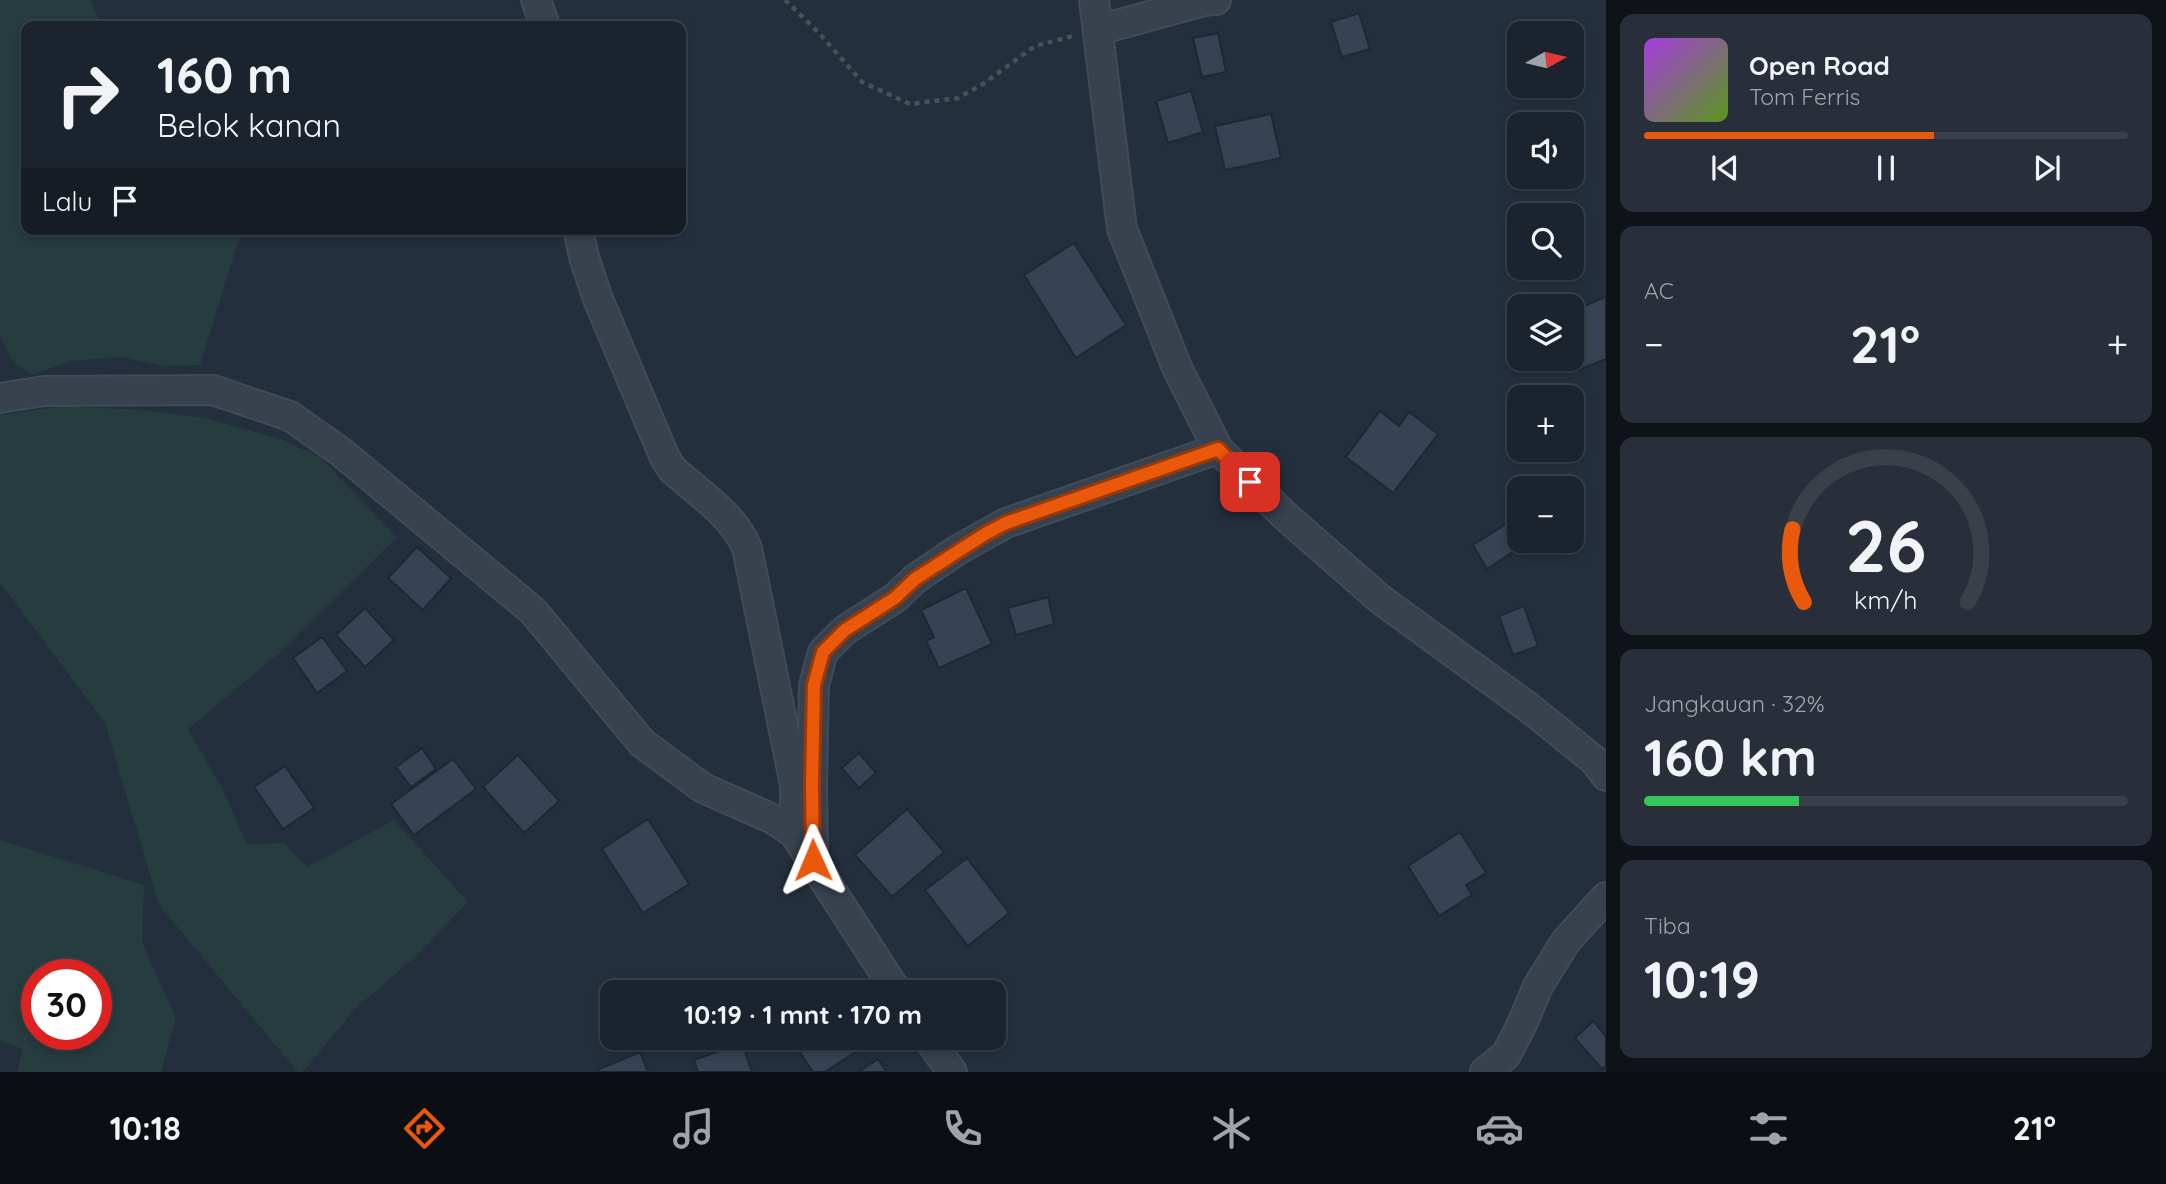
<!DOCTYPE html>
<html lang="id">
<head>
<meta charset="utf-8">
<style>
	body { margin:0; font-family:Quicksand,sans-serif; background:#282f3a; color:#f1f3f6; height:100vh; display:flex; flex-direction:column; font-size:26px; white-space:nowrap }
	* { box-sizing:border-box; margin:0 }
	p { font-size:23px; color:#a0a4aa }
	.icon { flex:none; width:38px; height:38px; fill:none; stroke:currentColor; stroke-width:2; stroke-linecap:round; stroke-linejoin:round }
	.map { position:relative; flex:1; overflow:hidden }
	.side { display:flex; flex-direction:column; gap:14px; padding:14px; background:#0f1319; width:560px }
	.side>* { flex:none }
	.banner { position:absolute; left:21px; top:21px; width:665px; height:214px; border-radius:14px; box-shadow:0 4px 10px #0003,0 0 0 2px #39404a; background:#1b232e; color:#f1f3f6; overflow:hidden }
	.needle { width:46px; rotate:82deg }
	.controls { position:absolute; left:1507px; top:21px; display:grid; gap:14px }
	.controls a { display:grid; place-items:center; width:77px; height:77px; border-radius:14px; background:#1b232e; box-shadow:0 4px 10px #0003,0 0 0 2px #39404a; font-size:35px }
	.speed { position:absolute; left:21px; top:959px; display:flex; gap:14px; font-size:35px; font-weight:700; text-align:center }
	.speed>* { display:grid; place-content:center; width:91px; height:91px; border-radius:50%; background:#1b232e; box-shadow:0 4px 10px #0003,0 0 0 2px #39404a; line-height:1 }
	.speed .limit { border:10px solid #d22; background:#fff; color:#111 }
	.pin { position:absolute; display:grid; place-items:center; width:60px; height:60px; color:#fff; margin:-30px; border-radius:14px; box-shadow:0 4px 10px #0006 }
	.me { position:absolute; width:77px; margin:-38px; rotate:359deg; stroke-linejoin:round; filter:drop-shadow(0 0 5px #0008) }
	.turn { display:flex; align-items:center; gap:24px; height:147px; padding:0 21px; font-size:32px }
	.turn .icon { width:91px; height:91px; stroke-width:2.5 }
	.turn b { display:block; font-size:49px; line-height:60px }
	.then { display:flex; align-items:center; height:66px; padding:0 21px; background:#0003; gap:14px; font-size:26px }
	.big { font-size:52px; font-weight:800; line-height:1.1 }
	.side .card { flex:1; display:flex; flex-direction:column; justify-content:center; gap:10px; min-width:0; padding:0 24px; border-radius:14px; background:#282f3a }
	.side .dial { align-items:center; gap:0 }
	.dial svg { height:182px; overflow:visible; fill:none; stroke:#39404a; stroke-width:7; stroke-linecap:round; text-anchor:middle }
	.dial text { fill:#f1f3f6; stroke:none }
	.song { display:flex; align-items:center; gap:21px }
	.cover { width:84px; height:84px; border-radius:10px; background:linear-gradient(135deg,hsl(280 70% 55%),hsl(90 70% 35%)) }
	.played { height:7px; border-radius:4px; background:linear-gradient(90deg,#ea580c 60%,#39404a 60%) }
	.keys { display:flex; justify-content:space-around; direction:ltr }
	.heat { display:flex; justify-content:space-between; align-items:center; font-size:38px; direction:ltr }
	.charge { height:10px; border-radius:5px; background:linear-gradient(90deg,#34c759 32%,#39404a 0) }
	.trip { position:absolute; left:600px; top:980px; width:406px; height:70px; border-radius:14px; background:#1b232e; box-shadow:0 4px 10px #0003,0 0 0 2px #39404a; font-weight:800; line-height:70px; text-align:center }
	.dock { display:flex; height:112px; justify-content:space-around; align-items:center; background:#0b0e12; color:#a0a4aa }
	.dock .icon { width:49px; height:49px }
	.dock .selected { color:#ea580c }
	.dock b { font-size:32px; color:#f1f3f6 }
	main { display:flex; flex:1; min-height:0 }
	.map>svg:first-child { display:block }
	.green { fill:#263c3f; fill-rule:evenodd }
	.building { fill:#364354; stroke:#1f2835; stroke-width:2 }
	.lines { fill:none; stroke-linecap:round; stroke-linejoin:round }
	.minor-casing { stroke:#414a57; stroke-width:32 }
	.path { stroke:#3f5557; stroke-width:4.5; stroke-dasharray:5 5; stroke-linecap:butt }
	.minor { stroke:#38414e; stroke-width:28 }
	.route-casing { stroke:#983908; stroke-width:18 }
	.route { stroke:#ea580c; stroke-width:12 }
</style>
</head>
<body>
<main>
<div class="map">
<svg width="1606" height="1072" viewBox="0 0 1606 1072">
	<rect width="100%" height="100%" fill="#242f3e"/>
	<path class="green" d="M0,0H91L101,26H26V229H242L200,365L163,366L122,357L71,361L32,375L13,362L0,336Z
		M64,406L143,410L204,418L277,438L320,457L397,537L283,650L188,729L223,790L247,844L284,843L307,867L394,820L468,902L415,957L355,1009L303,1072H298L159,905L105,723L0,582V415Z
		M0,840L144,885L142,942L176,1018L161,1072H17L23,1049L0,1041ZM37,975H96V1034H37Z"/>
	<path class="building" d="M1359,13L1370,49L1342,57L1331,22Z
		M1218,33L1226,72L1202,77L1193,38Z
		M1191,91L1203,132L1168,143L1156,101Z
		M1271,114L1281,158L1225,170L1215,126Z
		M1074,243L1126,325L1076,358L1024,275Z
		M1606,297V359L1578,370L1572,354V311Z
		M1380,411L1399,426L1409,412L1438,434L1393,493L1346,457Z
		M1511,521L1519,534V541H1523L1525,544L1487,569L1473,545Z
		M417,547L451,578L423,610L388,578Z
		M966,588L992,644L939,668L926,641L934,637L921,610Z
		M1048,597L1054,624L1016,635L1008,608Z
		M1524,606L1538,646L1513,655L1499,616Z
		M365,608L394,640L365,667L336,635Z
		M322,637L347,671L317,693L293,658Z
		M422,748L436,769L411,787L396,767Z
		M859,753L876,773L859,788L842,768Z
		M518,755L559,801L524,833L483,787Z
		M453,759L476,789L414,835L391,804Z
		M285,766L314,808L283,829L254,787Z
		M907,809L944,852L892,897L855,855Z
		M648,819L689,884L643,913L602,849Z
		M1460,832L1486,873L1466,885L1472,895L1439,916L1408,866Z
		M967,858L1009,913L968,946L925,890Z
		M1593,1021L1606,1036V1066L1602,1069L1575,1038Z
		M795,1038H857L863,1047L825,1072H813L792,1040Z
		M742,1043L752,1072H698L694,1060Z
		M640,1052L648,1072H598L597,1070Z
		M878,1059L887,1072H858Z"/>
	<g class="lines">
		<defs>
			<path id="minor" d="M536,0L545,26
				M1094,0L1122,229L1178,370L1218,449L1283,514L1380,599L1528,707L1595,761L1606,776
				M1098,30L1204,1L1216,0
				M578,229L584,257L598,299L665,458L672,469C698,493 733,514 747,548L795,785V809
				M0,398L44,391L213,390L290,416L341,452L533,611L642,743L703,788L773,819L794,833L897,992
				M813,860L812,784L814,685L823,652L845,630L895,598L915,579L956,551L1006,523L1218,449
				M928,1038L952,1072
				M1485,1072L1506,1055L1522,1024L1538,986L1566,941L1606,897"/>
		</defs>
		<use href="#minor" class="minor-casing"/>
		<path class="path" d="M785,0L818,32L862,82L910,104L958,98L983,84L1035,46L1073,36"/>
		<use href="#minor" class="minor"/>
	</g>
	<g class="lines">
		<defs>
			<path id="route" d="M813,860L812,785L814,685L823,652L845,630L895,598L915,579L985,534L1006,523L1218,449L1250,482"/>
		</defs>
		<use href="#route" class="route-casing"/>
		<use href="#route" class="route"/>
	</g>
</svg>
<div class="controls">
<a><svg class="needle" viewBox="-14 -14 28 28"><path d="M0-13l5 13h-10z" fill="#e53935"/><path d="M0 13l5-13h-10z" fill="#a0a4aa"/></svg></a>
<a><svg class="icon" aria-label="sound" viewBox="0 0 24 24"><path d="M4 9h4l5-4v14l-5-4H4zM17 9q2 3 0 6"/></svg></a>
<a><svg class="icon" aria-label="search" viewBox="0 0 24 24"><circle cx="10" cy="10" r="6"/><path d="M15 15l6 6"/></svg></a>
<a><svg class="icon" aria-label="layers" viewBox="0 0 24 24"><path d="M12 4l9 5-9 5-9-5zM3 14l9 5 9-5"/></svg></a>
<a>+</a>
<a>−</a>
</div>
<div class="speed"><div class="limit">30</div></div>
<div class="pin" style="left:1250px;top:482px;background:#d93025"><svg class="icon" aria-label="arrive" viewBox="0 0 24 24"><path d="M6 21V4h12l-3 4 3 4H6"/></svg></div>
<svg class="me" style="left:813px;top:860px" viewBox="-20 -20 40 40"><path d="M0-17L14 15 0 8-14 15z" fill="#ea580c" stroke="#fff" stroke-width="4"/></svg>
<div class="trip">10:19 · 1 mnt · 170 m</div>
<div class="banner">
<div class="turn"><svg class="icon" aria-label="right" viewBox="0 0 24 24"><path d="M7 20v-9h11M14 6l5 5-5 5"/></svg><div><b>160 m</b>Belok kanan</div></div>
<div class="then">Lalu<svg class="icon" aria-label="arrive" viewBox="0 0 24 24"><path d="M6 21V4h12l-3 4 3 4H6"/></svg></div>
</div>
</div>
<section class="side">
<div class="card">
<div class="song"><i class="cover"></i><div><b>Open Road</b><p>Tom Ferris</p></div></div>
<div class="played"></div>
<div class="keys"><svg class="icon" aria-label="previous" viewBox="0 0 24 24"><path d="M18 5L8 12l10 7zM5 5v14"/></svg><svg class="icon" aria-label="pause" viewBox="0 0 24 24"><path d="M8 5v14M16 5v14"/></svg><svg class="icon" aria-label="next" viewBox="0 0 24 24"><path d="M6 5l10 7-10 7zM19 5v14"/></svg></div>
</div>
<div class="card"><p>AC</p>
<div class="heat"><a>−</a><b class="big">21°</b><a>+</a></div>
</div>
<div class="card dial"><svg viewBox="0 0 100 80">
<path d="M14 69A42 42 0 1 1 86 69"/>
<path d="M14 69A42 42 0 0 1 9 37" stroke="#ea580c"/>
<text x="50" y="56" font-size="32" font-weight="700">26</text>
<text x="50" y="72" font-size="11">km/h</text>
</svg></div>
<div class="card"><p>Jangkauan · 32%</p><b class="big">160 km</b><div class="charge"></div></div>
<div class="card"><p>Tiba</p><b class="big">10:19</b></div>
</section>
</main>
<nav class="dock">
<b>10:18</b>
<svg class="icon selected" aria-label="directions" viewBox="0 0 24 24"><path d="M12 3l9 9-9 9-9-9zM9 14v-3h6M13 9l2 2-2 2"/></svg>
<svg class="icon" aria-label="music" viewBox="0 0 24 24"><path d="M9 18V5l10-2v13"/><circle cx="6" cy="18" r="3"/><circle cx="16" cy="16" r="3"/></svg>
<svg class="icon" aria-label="phone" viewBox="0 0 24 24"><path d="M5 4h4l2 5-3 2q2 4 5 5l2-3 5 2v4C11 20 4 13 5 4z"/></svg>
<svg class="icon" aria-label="climate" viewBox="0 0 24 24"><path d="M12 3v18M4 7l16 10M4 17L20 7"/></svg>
<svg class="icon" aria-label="car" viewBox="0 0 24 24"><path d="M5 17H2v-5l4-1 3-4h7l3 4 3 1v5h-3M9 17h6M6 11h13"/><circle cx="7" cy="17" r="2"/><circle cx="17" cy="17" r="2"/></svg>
<svg class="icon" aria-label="filters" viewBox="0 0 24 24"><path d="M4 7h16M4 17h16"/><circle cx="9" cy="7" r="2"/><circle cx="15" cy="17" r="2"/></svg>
<b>21°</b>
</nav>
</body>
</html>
